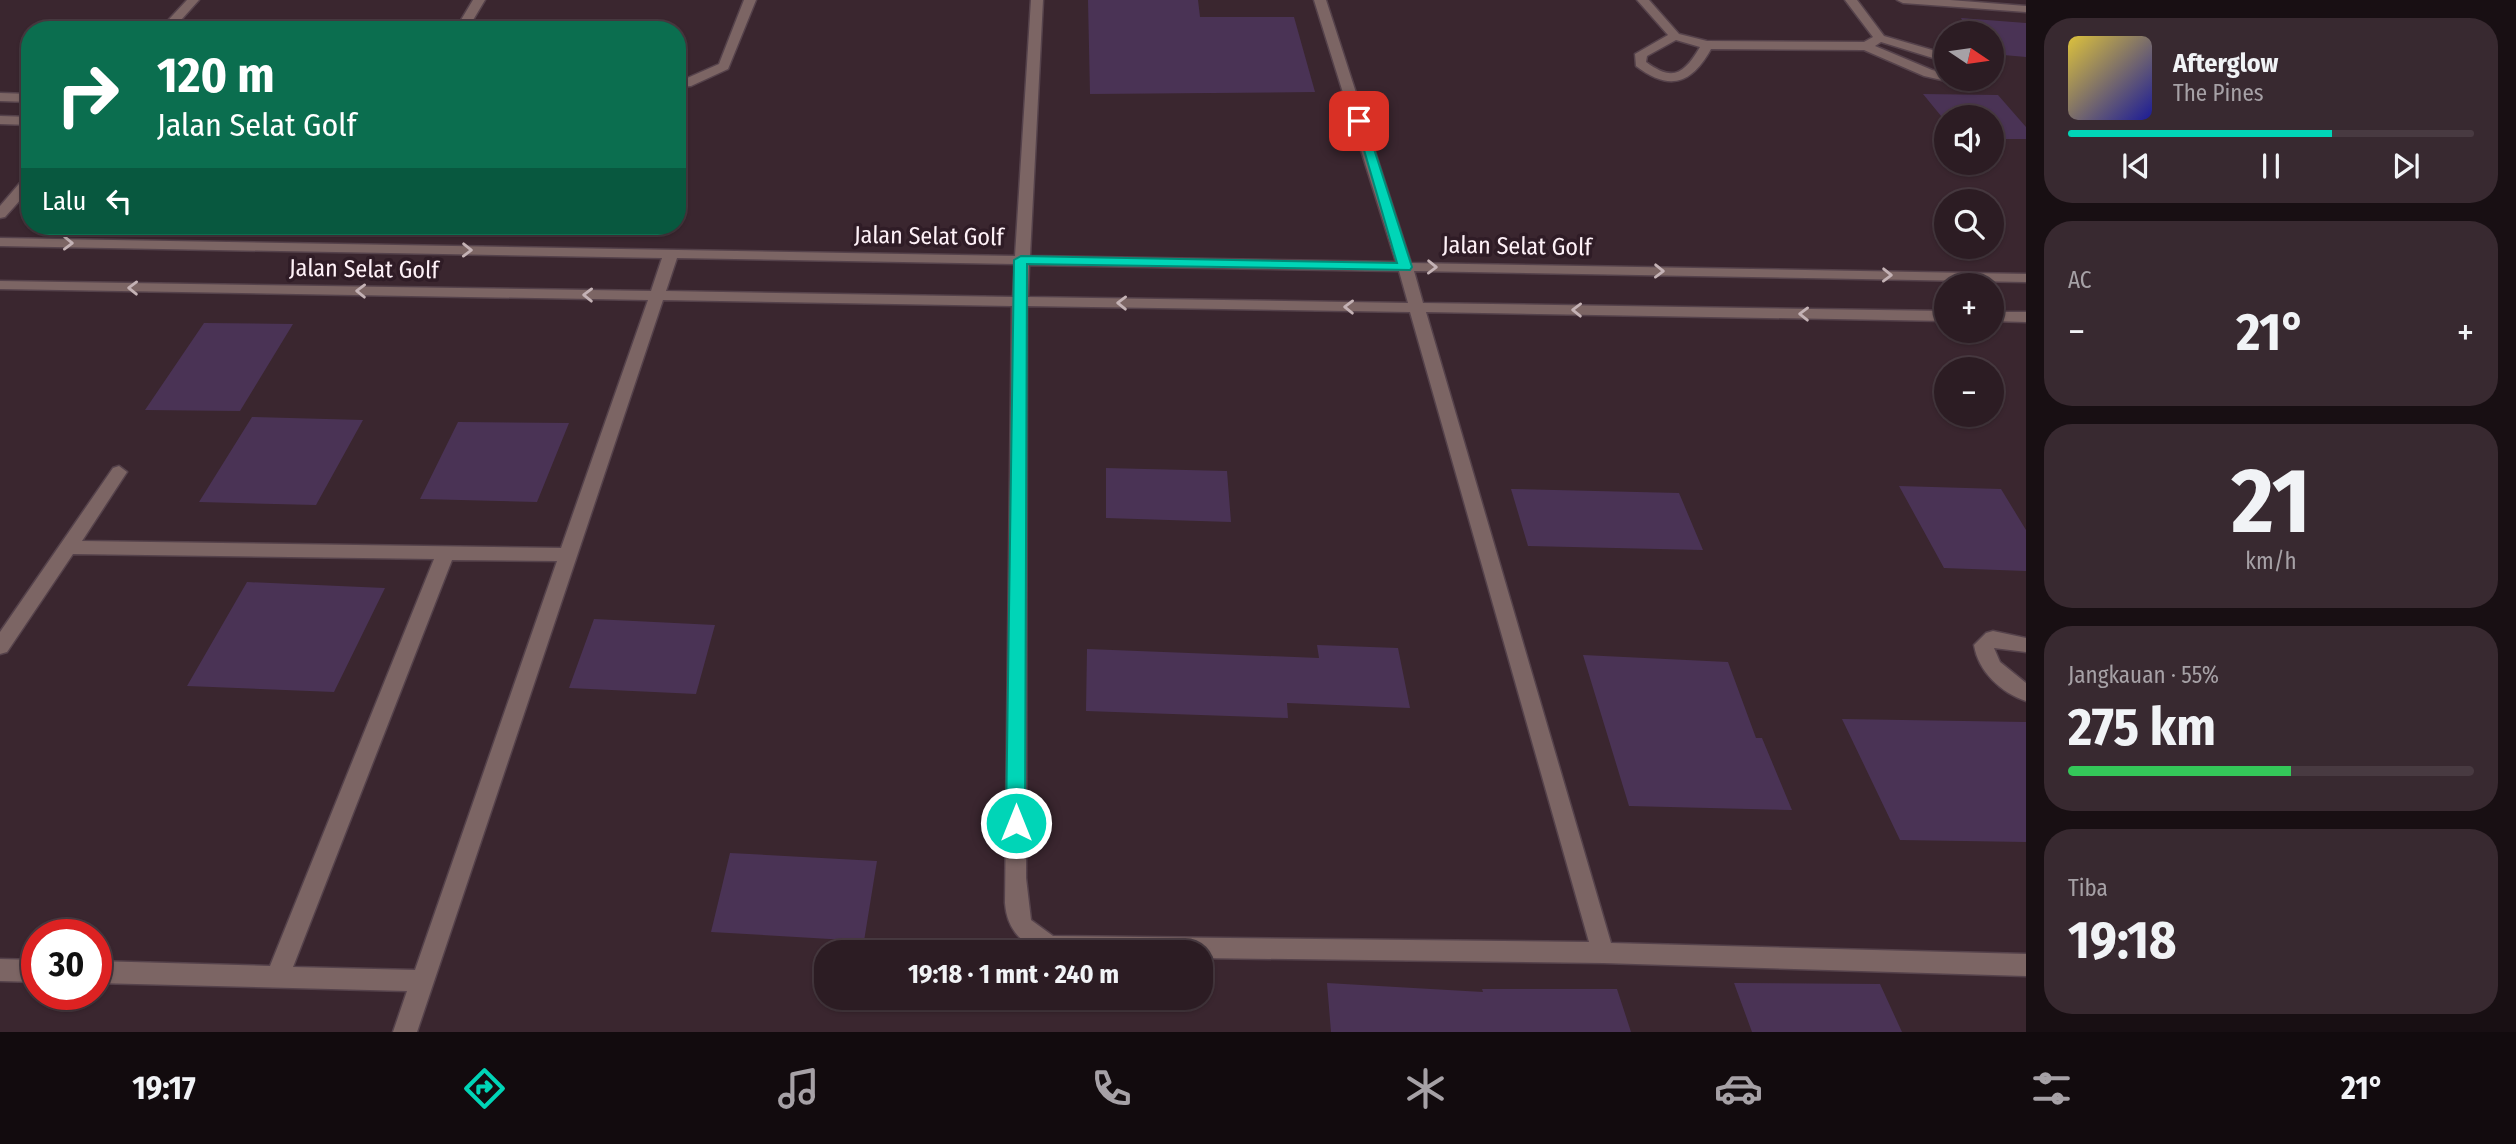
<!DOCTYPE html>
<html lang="id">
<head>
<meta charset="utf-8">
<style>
	body { margin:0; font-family:"Fira Sans Condensed",sans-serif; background:#382930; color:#f1f3f6; height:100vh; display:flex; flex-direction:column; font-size:26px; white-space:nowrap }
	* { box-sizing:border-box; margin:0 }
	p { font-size:23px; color:#a6a1a6 }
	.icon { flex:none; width:38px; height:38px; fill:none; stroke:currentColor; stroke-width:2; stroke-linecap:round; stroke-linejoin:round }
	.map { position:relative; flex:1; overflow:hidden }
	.side { display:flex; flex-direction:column; gap:18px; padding:18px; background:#180f13; width:490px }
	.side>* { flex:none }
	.banner { position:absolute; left:21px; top:21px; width:665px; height:214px; border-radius:28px; box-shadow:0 2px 5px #0004,0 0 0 2px #483a41; background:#0b6e4f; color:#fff; overflow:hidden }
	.needle { width:46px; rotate:103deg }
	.buttons { position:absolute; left:1934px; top:21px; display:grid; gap:14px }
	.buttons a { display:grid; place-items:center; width:70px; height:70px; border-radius:50%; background:#2c1c23; box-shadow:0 2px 5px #0004,0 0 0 2px #483a41; font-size:35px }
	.speed { position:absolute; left:21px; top:919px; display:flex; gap:14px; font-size:35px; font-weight:700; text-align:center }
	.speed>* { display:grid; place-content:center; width:91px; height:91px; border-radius:50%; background:#2c1c23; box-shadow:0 2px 5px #0004,0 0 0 2px #483a41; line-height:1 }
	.speed .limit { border:10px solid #d22; background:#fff; color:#111 }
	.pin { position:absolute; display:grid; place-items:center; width:60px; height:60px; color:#fff; margin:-30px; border-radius:14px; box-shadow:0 4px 10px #0006 }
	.me { position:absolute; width:77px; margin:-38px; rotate:0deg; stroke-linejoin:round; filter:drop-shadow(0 0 5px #0008) }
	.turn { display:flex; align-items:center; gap:24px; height:147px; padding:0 21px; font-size:32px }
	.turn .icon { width:91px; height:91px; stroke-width:2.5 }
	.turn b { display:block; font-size:49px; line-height:60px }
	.then { display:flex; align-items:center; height:66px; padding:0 21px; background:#0003; gap:14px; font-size:26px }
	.big { font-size:52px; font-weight:700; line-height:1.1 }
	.side .widget { flex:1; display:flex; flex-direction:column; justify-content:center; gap:10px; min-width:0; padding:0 24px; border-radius:28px; background:#382930 }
	.side .dial { align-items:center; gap:0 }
	.dial b { font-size:91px; line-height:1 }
	.song { display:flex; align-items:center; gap:21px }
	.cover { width:84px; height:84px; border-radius:10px; background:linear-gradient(135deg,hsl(50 70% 55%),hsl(240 70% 35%)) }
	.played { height:7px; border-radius:4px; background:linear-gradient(90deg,#00d5b7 65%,#483a41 65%) }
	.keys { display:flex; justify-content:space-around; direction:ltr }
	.heat { display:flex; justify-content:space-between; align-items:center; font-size:38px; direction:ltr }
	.charge { height:10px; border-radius:5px; background:linear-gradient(90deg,#34c759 55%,#483a41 0) }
	.trip { position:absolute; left:814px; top:940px; width:399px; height:70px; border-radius:28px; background:#2c1c23; box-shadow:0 2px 5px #0004,0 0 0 2px #483a41; font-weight:700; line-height:70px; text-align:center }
	.tabs { display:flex; height:112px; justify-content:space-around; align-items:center; background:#120b0e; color:#a6a1a6 }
	.tabs .icon { width:49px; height:49px }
	.tabs .selected { color:#00d5b7 }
	.tabs b { font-size:32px; color:#f1f3f6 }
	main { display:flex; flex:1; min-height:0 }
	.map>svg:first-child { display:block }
	.building { fill:#4a3355 }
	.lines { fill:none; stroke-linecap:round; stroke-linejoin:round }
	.minor-casing { stroke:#55424b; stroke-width:3 }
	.minor { fill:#7c6564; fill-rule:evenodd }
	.oneway { stroke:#c4b2b5 }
	.route { fill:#00d5b7; stroke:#008a77; stroke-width:2 }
	.labels { text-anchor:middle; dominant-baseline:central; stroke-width:7; stroke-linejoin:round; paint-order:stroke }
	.street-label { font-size:24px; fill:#fef1f7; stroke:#2f1c26 }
</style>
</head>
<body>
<main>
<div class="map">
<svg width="2026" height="1032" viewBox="0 0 2026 1032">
	<rect width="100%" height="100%" fill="#3a262f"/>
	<path class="building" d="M1088,0H1198L1200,17H1294L1315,92L1090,94Z
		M1961,18L2026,23V57L1992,54V33H1969Z
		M1923,94L1998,95L2026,127V139H1992V117H1946V122Z
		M204,323L293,324L240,411L145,410Z
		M252,417L363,420L316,505L199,502Z
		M458,422L569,423L537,502L420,499Z
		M1106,468L1227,471L1231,522L1106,518Z
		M1899,486L2001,489L2026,530V571L1944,568Z
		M1511,489L1679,493L1703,550L1528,546Z
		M247,582L385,588L334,692L187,686Z
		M594,619L715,625L696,694L569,688Z
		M1317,645L1398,648L1410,708L1287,703L1288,718L1086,711L1087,649L1319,658Z
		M1583,655L1728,662L1756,738H1762L1792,810L1629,806Z
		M1842,719L2026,722V842L1900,840Z
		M730,853L877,861L864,941L711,932Z
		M1327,983L1483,992L1482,989H1617L1631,1032H1331Z
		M1734,983L1880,984L1902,1032H1752Z"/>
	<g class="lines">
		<defs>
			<path id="minor" d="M187,0H199L172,30H159Z
				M473,0H485L467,30H455Z
				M744,0H756L728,69L691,86L677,87V79H685L719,64Z
				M1031,0H1043L1030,256L1396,262L1314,0H1326L1411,263L2026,274V282L1414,271L1423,303L1946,311V321L1426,312L1611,943L2026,954V976L1603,963L1200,958V952H1041C1019,941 1007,928 1005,903L1012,306L663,300L417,1032H393L407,991L96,983V961L270,966L434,559L73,554L7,652L0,654V632L113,468L119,466L127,472L82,541L561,548L648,300L0,289V281L651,291L662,258L0,246V238L1015,256ZM677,258L1015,264L1013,297L666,291ZM1029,265L1399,271L1408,303L1028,297ZM1027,306L1410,312L1589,942L1053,936L1031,920L1026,878ZM452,560L557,561L415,970L293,967Z
				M1637,0H1649L1679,34L1707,41L1864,42L1873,37L1845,0H1857L1884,36L1946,54V62L1881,42L1875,46L1932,70L1946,73V79H1951L1946,81L1924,76L1864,50L1711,49C1691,85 1669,91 1636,66L1635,54L1668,35ZM1676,40L1700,47C1684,74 1673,82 1646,62L1647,56Z
				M1897,0H1950L2026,6V12L1903,3Z
				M0,93L30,94V102L0,101Z
				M0,116L30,117V125L0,124Z
				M30,176V189L5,217L0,218V206L25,177Z
				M1992,312H2026V322L1992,321Z
				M1993,631L2026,638V652L1994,648L2000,662L2026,683V701C2001,693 1978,671 1974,645L1986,633Z
				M0,959L37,960V982L0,981Z"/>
		</defs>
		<use href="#minor" class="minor-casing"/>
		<use href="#minor" class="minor"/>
	</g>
	<defs><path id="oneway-chevron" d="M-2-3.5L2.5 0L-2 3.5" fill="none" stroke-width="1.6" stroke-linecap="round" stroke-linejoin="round" transform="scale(1.75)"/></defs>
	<g class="oneway">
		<use href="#oneway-chevron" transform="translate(68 243) rotate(1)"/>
		<use href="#oneway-chevron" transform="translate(467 250) rotate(1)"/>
		<use href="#oneway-chevron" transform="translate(1432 267) rotate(1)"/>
		<use href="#oneway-chevron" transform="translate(1659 271) rotate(1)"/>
		<use href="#oneway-chevron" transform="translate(1887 275) rotate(1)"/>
		<use href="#oneway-chevron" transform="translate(133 288) rotate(-179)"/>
		<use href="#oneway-chevron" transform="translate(361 291) rotate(-179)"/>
		<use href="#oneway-chevron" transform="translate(588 295) rotate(-179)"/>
		<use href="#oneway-chevron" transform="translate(1122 303) rotate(-179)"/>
		<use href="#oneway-chevron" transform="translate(1349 307) rotate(-179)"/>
		<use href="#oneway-chevron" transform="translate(1577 310) rotate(-179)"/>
		<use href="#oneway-chevron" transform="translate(1804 314) rotate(-179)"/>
	</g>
	<path class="route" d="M1355,119L1365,121L1412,267L1410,270L1027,264L1025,823L1022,829H1009L1006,823L1014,260L1021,256L1397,263Z"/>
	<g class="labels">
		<g class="street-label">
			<text transform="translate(929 236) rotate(1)">Jalan Selat Golf</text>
			<text transform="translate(1517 246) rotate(1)">Jalan Selat Golf</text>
			<text transform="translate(364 269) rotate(1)">Jalan Selat Golf</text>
		</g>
	</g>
</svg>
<div class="buttons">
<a><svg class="needle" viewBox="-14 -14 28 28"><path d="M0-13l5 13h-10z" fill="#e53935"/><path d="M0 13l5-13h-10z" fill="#a6a1a6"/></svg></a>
<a><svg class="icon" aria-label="sound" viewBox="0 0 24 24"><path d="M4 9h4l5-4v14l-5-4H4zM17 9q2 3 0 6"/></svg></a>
<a><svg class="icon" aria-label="search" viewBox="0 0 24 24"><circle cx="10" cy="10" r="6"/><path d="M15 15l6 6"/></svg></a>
<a>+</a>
<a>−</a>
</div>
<div class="speed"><div class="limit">30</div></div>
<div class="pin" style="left:1359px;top:121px;background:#d93025"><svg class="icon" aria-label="arrive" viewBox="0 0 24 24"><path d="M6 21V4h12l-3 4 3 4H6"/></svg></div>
<svg class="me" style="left:1016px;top:823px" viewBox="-20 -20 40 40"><circle r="17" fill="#00d5b7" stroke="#fff" stroke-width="3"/><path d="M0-11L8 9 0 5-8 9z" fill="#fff"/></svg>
<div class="trip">19:18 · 1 mnt · 240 m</div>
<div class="banner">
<div class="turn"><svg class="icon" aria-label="right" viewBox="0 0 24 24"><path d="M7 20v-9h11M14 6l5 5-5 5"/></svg><div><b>120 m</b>Jalan Selat Golf</div></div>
<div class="then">Lalu<svg class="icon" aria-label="left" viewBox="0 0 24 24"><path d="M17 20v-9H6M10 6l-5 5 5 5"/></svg></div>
</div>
</div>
<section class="side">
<div class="widget">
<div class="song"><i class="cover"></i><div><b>Afterglow</b><p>The Pines</p></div></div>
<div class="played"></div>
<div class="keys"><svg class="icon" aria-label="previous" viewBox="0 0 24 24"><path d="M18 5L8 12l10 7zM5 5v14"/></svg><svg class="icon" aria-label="pause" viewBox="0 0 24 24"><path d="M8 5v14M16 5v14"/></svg><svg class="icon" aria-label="next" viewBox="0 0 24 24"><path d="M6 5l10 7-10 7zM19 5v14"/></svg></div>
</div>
<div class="widget"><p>AC</p>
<div class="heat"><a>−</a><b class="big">21°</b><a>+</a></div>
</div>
<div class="widget dial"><b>21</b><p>km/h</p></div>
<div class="widget"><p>Jangkauan · 55%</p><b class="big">275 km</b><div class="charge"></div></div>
<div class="widget"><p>Tiba</p><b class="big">19:18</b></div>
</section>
</main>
<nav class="tabs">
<b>19:17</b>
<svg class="icon selected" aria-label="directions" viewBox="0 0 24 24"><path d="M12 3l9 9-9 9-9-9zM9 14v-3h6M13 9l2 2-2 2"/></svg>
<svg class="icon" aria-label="music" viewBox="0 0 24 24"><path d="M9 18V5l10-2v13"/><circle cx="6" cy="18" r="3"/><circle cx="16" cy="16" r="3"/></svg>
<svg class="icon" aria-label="phone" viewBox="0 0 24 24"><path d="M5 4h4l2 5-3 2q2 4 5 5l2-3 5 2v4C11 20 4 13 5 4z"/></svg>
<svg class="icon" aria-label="climate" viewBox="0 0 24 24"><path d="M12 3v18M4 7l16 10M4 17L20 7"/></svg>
<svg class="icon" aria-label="car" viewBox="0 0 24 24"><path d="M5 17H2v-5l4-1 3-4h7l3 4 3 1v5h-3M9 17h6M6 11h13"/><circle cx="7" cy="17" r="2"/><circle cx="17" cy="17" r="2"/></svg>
<svg class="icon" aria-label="filters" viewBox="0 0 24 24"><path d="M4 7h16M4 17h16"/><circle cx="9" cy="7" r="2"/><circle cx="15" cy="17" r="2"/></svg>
<b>21°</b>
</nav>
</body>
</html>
